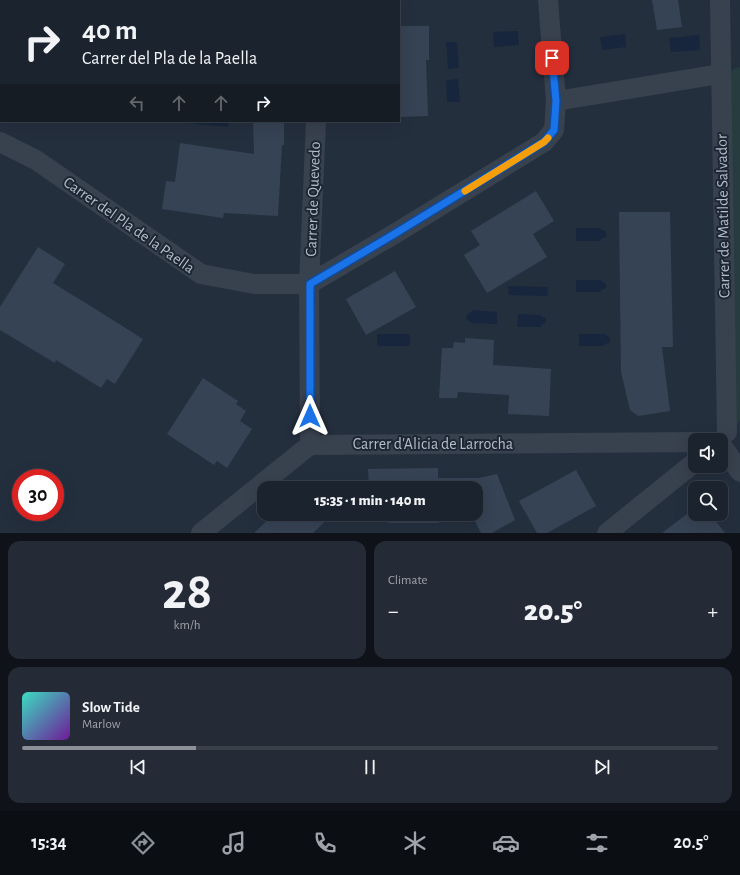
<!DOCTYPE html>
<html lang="en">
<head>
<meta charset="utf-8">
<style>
	body { margin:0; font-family:"Alegreya Sans",sans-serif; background:#242b36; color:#f1f3f6; height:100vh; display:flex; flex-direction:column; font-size:15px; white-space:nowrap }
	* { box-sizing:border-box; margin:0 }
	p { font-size:13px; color:#a0a4aa }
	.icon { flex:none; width:22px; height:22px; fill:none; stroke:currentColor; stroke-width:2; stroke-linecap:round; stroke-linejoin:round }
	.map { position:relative; height:533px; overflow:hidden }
	.details { display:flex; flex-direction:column; gap:8px; padding:8px; background:#0f1319; flex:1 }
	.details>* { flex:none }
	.top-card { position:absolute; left:0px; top:0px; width:400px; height:122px; box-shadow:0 4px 16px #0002,0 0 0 1px #39404a; background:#1b232e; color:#f1f3f6; overflow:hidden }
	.fabs { position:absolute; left:688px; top:433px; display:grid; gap:8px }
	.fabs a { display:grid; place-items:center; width:40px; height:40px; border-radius:8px; background:#1b232e; box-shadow:0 4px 16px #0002,0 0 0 1px #39404a; font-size:20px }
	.speed { position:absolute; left:12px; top:469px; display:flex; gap:8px; font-size:20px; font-weight:700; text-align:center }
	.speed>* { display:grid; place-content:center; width:52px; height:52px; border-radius:50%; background:#1b232e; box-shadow:0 4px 16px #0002,0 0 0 1px #39404a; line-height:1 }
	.speed .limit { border:6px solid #d22; background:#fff; color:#111 }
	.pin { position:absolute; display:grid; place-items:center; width:34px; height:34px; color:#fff; margin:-17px; border-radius:8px; box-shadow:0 2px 6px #0006 }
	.me { position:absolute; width:44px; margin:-22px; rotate:0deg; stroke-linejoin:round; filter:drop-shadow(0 0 3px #0008) }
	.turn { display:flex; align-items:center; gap:14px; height:84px; padding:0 16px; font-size:18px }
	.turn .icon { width:52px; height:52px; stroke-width:2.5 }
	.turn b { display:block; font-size:28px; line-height:34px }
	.lanes { display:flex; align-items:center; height:38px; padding:0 16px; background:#0003; justify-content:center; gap:20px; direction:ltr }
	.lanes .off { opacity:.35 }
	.big { font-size:30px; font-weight:800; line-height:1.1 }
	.details .tile { flex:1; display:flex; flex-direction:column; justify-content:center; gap:6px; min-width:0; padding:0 14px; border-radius:12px; background:#242b36 }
	.details .dial { align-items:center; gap:0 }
	.dial b { font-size:52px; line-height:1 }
	.song { display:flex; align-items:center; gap:12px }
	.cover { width:48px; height:48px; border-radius:6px; background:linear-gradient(135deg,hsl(170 70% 55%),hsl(280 70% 35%)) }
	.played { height:4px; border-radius:2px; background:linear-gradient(90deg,#8c9099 25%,#39404a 25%) }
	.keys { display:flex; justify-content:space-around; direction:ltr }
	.heat { display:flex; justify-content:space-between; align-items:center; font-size:22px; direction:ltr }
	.details .tiles { flex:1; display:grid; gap:8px; grid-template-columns:1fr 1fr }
	.tile:last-child { grid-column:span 2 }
	.trip { position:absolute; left:257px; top:481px; width:226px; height:40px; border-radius:12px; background:#1b232e; box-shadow:0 4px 16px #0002,0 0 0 1px #39404a; font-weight:800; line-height:40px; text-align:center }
	.tab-bar { display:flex; height:64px; justify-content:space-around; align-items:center; background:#0b0e12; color:#a0a4aa }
	.tab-bar .icon { width:28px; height:28px }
	.tab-bar .on { color:#8c9099 }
	.tab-bar b { font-size:18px; color:#f1f3f6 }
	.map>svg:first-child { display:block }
	.green { fill:#263c3f }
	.water { fill:#17263c }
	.building { fill:#364354 }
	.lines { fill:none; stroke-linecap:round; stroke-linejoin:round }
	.minor { stroke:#38414e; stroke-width:20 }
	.route-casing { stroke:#114b97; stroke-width:10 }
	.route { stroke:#1a73e8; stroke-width:7 }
	.slow { stroke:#f59e0b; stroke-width:7 }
	.labels { text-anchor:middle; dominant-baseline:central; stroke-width:4; stroke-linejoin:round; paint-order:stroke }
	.street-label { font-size:16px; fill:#b4bcc9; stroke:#1d2633 }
</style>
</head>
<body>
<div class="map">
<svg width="740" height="533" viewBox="0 0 740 533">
	<rect width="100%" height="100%" fill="#242f3e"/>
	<path class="green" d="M740,67V421L727,432L720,74Z"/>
	<path class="water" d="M518,31L519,45L494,47L493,32Z
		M625,34L626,47L602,50L600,37Z
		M699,35L700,50L671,52L669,38Z
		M446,42H457L459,68L448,69Z
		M458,79L460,102H447L446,80Z
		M188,121H229L228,127L188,123Z
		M576,228H601V230C606,230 607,233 606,237L601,239V241H576Z
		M576,280H601V281C605,282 607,284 606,288L601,290V292H576Z
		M508,286L548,287L547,296L509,295Z
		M472,310L497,312V324L471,323V322C468,321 467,320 466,317L469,313L471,312Z
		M518,314L540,315L541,316L546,318V321L545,323L541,325V327H517Z
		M377,334H410V346H377Z
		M579,334H605V335C609,336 611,338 609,343L604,344L605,346H579Z"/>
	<path class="building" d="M652,0H678L682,27L657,30Z
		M399,26H429V60H426L428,116L399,117Z
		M253,121H284V145H282L278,216L224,213L223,218L162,209L166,181L175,182L180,143L254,154Z
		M536,191L554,221L533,234L547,257L487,293L464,255L480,245L471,231Z
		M619,212H670L673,347H662L670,411L638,416L630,410L621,372Z
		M38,247L65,264L53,283L97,310L143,339L115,384L107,379L101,388L56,360L55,363L0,330V307Z
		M395,271L416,307L366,335L346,299Z
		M465,338L494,340L493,365L551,369L549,416L508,414L509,395L458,392L457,398H439L442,348H453L454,342L465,343Z
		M203,378L238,401L236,404L246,411L240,421L252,429L227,468L217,461L214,465L167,434Z
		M438,468V478H479L497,474L515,520L492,533H481L475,521L439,519V523H388V514H476V488H369L368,469Z
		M576,470L596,506L547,533H537L519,501Z
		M274,514H333L313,533H254Z
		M687,514H710L725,533H662Z"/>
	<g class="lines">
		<path class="minor" d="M720,0L727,432
			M68,1L69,0
			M320,1L321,0
			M556,101L720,74
			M0,111L1,110
			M0,142L36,160L201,274L254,284H309L396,233L544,142L554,130L556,101L548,0
			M721,444L740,472
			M310,445L309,284L316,121
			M201,533L310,445L695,442
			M607,533L695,462"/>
	</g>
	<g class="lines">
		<defs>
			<path id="route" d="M310,416V284L396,233L544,142L554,130L556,101L552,58"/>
		</defs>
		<use href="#route" class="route-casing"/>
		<use href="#route" class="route"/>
		<path class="slow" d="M465,191L544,142L548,138"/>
	</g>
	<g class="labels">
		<g class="street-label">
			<text transform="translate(313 199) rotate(-88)">Carrer de Quevedo</text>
			<text transform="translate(723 216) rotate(-91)">Carrer de Matilde Salvador</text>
			<text transform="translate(129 225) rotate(35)">Carrer del Pla de la Paella</text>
			<text x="433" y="444">Carrer d'Alicia de Larrocha</text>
		</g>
	</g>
</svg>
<div class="fabs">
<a><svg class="icon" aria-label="sound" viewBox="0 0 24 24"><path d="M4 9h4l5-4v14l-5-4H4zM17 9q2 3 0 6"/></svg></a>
<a><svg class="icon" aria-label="search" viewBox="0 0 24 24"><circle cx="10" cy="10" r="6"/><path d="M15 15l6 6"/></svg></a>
</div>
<div class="speed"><div class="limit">30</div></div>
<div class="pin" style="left:552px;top:58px;background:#d93025"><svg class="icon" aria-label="arrive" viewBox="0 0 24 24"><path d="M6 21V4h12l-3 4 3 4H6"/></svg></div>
<svg class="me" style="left:310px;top:416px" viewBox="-20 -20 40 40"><path d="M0-17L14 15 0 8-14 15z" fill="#1a73e8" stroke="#fff" stroke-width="4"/></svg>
<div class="trip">15:35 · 1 min · 140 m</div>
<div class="top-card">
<div class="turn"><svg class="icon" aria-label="right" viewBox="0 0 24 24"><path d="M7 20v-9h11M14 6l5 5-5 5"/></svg><div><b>40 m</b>Carrer del Pla de la Paella</div></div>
<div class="lanes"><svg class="icon off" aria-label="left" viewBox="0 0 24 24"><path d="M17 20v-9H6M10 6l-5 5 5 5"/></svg><svg class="icon off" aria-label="ahead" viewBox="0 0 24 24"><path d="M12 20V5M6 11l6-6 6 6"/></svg><svg class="icon off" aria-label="ahead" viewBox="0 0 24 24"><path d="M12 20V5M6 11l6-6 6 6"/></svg><svg class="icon" aria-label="right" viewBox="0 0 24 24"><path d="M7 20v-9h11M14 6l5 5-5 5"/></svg></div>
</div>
</div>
<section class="details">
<div class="tiles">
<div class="tile dial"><b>28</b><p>km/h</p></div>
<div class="tile"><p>Climate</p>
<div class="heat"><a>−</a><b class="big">20.5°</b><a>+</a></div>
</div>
<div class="tile">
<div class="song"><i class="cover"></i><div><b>Slow Tide</b><p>Marlow</p></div></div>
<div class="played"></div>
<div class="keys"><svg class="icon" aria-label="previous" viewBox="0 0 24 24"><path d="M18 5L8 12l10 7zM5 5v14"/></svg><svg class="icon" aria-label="pause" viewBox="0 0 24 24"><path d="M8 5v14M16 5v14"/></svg><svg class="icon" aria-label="next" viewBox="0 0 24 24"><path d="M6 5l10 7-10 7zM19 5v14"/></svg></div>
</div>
</div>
</section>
<nav class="tab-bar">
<b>15:34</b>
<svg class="icon on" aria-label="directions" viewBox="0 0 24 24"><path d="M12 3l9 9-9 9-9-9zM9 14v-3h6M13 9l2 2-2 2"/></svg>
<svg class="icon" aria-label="music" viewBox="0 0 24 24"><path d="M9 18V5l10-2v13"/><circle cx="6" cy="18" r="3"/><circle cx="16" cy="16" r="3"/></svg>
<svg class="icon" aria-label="phone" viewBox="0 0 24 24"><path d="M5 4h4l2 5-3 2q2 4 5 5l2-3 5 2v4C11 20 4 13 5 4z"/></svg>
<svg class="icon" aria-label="climate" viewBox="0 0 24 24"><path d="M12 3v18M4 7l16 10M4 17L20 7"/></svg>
<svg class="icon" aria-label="car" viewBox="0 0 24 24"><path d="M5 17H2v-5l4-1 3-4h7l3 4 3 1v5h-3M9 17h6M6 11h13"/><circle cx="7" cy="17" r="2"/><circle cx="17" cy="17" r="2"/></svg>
<svg class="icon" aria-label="filters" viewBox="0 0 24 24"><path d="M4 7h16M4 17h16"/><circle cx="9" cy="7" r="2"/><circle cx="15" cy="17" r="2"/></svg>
<b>20.5°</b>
</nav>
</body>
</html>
